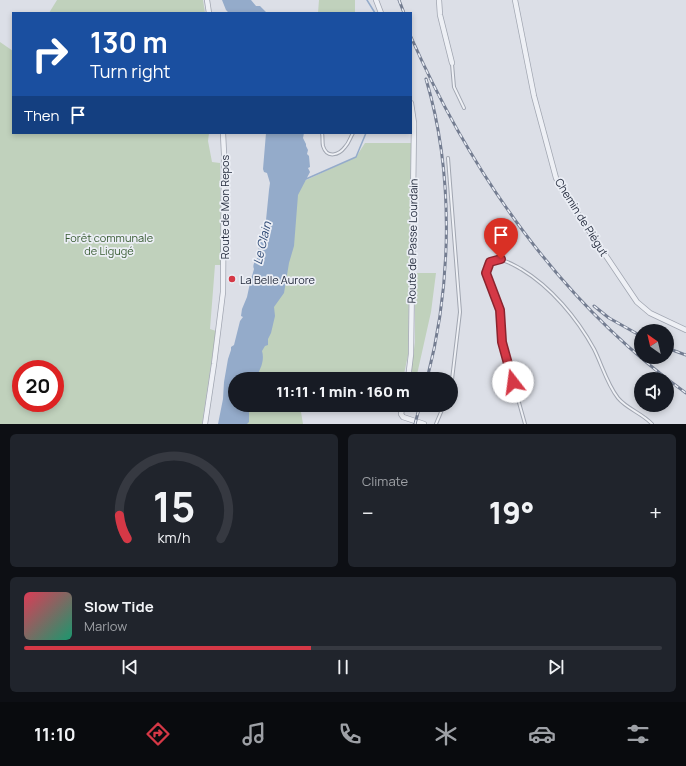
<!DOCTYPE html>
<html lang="en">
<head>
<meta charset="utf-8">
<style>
	body { margin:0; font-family:Manrope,sans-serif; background:#20242c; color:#f1f3f6; height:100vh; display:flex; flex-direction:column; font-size:15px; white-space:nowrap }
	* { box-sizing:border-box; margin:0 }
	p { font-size:13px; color:#9ea1a6 }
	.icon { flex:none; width:22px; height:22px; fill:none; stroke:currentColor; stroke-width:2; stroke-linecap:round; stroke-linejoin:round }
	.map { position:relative; height:424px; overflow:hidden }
	.sheet { display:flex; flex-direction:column; gap:10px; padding:10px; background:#0d0f14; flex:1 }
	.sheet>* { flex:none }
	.top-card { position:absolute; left:12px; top:12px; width:400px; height:122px; border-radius:0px; box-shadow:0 2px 6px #0003; background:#1a4fa0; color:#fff; overflow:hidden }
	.needle { width:26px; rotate:326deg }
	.controls { position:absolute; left:634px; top:324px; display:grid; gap:8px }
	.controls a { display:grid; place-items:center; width:40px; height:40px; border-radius:50%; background:#171b24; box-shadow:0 2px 6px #0003; font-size:20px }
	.speed { position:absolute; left:12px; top:360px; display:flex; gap:8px; font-size:20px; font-weight:700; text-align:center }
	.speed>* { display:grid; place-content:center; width:52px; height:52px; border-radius:50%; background:#171b24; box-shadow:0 2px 6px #0003; line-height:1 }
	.speed .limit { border:6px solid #d22; background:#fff; color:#111 }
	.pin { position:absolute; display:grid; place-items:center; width:34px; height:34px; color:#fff; margin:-41px -17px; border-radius:50% 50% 50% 0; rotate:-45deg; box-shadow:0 0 4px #0007 }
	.pin .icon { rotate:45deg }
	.me { position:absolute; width:44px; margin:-22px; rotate:345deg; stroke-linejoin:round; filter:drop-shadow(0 0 3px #0008) }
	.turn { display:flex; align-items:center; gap:14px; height:84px; padding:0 12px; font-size:18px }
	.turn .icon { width:52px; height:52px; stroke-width:2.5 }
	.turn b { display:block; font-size:28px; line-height:34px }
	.then { display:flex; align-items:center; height:38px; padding:0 12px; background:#0003; gap:8px; font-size:15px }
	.big { font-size:30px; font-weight:800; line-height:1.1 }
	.sheet .widget { flex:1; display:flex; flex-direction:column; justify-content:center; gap:6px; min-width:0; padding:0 14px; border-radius:6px; background:#20242c }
	.sheet .dial { align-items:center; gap:0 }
	.dial svg { height:104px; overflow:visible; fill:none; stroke:#363941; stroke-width:7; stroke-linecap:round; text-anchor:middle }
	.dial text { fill:#f1f3f6; stroke:none }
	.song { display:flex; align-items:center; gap:12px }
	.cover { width:48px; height:48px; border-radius:6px; background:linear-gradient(135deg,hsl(350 70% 55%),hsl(160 70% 35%)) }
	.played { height:4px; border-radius:2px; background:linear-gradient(90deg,#d53846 45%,#363941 45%) }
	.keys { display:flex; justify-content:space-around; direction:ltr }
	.heat { display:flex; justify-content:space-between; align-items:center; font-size:22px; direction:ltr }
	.sheet .tiles { flex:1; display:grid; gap:10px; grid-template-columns:1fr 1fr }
	.widget:last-child { grid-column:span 2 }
	.trip { position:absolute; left:228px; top:372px; width:230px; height:40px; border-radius:20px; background:#171b24; box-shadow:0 2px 6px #0003; font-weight:800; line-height:40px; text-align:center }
	.tabs { display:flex; height:64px; justify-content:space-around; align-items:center; background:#090b0e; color:#9ea1a6 }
	.tabs .icon { width:28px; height:28px }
	.tabs .on { color:#d53846 }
	.tabs b { font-size:18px; color:#f1f3f6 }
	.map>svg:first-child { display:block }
	.green { fill:#c0d1bc; fill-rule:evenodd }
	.water { fill:#94abca }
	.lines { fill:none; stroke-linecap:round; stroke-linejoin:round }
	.stream { stroke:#94abca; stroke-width:1.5 }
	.lane-casing { stroke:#a1a6b1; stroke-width:4 }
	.street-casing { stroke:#a1a6b1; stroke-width:6 }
	.lane { stroke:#eef0f5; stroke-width:2 }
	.street { stroke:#eef0f5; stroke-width:4.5 }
	.rail-casing { stroke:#747d91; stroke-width:3 }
	.rail { stroke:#ebeef5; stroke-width:1.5; stroke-dasharray:4.5; stroke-linecap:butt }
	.route-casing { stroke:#8a242e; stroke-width:10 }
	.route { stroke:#d53846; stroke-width:7 }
	.poi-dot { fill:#d53846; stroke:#ebeef5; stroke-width:1.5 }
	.labels { text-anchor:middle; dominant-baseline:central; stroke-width:3.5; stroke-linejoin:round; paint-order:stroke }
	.street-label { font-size:11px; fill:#252c3e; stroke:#ebeef5 }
	.park-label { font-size:11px; fill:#375a31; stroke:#ebeef5 }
	.poi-label { font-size:11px; fill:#252c3e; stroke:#ebeef5; text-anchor:start }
	.water-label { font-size:12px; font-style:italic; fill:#2d4873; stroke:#ebeef5 }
</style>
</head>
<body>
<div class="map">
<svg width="686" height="424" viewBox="0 0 686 424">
	<rect width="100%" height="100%" fill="#dcdfe7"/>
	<path class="green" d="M57,0H203L205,13H49Z
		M319,0H355V13H318Z
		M0,42L13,51V133H209L208,141L212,162L220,163L221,265H215L210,329L216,331L202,424H0ZM21,369H55V403H21Z
		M365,143H411L408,355L403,379H250L289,188L356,157Z
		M415,273H436L431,312L416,379H410L415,342Z
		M245,405H318L300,406L303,424H241Z"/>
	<path class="water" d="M222,0H251L256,6H260L267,13H229L226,10Z
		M266,133H304L303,138L306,144V146L308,150L307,154L309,156L310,167L308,168L310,172L298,195L294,246L289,263L284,293L274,307L275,316L271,333L268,339V345L265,346L262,351C265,361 260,370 255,379H235V405H249V422L247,424H218L223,399L224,382L228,359L231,350V347L234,345L240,321L243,317L241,316L242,309L247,297L250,283L254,269C252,265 255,261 258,257C259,248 258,236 265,230L269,190L270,183L267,173L264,172L263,169Z"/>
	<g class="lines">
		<path class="stream" d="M367,0L375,13
			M306,179L356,157L366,133"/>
		<defs>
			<path id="lane" d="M452,64L454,87L464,108
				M322,133C323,137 322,142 323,146C327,159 339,155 345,147C349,143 350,138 353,133
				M448,158L460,312L451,388
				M436,424L444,405
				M525,424L502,342L500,310L486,273L490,262C502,257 510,263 521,269C551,287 577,318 594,349C602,365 607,384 618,398C627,409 642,413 652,424"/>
			<path id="street" d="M207,0L209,13
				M376,0L381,13
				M439,0L440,15L452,63
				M515,0L534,96L556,178L567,198L637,302L650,313L686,330
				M408,379L411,354L414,123L411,103
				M403,405L401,414L403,417L424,424
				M205,424L214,364L223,292L224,154L223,133"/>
		</defs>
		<use href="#lane" class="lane-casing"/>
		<use href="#street" class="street-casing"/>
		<use href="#lane" class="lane"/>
		<use href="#street" class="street"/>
		<defs>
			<path id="rail" d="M399,0L404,13
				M411,37C472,175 562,304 686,393
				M426,79C454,173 452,284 427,379
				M594,306L609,318L641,336
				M667,348L686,355
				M415,424L420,405"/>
		</defs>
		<use href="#rail" class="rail-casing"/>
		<use href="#rail" class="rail"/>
	</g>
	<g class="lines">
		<defs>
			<path id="route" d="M501,259L490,262L486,273L500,310L502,342L513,382"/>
		</defs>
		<use href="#route" class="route-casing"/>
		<use href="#route" class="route"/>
	</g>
	<circle class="poi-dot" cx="232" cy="279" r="4"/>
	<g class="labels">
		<g class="street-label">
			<text transform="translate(224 207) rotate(-90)">Route de Mon Repos</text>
			<text transform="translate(582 217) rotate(58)">Chemin de Piégut</text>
			<text transform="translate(412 241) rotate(-89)">Route de Passe Lourdain</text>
		</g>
		<g class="park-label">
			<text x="109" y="237">Forêt communale<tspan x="109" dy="13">de Ligugé</tspan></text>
		</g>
		<g class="poi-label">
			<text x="240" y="279">La Belle Aurore</text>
		</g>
		<g class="water-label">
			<text transform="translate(262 243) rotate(-77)">Le Clain</text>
		</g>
	</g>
</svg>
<div class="controls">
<a><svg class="needle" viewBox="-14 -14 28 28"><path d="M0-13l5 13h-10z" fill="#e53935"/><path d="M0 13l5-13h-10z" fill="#9ea1a6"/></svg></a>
<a><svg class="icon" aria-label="sound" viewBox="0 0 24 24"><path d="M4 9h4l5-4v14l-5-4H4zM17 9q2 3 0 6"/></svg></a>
</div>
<div class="speed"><div class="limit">20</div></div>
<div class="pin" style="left:501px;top:259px;background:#d93025"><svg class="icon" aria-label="arrive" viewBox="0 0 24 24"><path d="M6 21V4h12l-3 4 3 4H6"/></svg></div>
<svg class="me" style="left:513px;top:382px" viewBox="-20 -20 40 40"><circle r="19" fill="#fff"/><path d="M0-13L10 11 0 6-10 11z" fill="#d53846"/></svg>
<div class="trip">11:11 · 1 min · 160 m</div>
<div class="top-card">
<div class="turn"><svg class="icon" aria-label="right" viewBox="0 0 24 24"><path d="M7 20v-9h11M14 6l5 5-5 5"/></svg><div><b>130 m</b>Turn right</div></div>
<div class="then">Then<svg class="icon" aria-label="arrive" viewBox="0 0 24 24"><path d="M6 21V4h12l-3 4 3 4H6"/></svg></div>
</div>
</div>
<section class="sheet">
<div class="tiles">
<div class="widget dial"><svg viewBox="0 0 100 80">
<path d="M14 69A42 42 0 1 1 86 69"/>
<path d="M14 69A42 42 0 0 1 8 51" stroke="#d53846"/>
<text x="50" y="56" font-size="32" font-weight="700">15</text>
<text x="50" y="72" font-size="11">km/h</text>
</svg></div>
<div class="widget"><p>Climate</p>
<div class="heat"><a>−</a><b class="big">19°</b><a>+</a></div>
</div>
<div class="widget">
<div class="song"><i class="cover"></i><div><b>Slow Tide</b><p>Marlow</p></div></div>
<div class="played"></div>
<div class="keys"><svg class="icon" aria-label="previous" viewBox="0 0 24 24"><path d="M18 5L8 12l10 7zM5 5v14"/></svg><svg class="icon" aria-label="pause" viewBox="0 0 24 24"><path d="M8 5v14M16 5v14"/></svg><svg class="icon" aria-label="next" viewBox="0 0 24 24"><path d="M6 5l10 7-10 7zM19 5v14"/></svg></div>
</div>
</div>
</section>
<nav class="tabs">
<b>11:10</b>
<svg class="icon on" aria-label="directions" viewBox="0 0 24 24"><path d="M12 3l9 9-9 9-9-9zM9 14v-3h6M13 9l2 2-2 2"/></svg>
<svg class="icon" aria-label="music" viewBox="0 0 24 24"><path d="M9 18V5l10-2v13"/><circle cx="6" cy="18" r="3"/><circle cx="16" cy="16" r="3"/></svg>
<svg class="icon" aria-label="phone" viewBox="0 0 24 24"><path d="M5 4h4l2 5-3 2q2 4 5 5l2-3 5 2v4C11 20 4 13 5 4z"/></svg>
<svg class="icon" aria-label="climate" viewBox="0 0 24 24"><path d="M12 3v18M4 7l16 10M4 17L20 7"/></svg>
<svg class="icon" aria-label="car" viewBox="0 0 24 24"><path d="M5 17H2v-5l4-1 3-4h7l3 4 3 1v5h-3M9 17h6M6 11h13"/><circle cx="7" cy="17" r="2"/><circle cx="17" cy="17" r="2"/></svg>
<svg class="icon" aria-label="filters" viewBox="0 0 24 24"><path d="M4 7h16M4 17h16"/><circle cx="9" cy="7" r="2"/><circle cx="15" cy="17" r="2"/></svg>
</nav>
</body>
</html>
